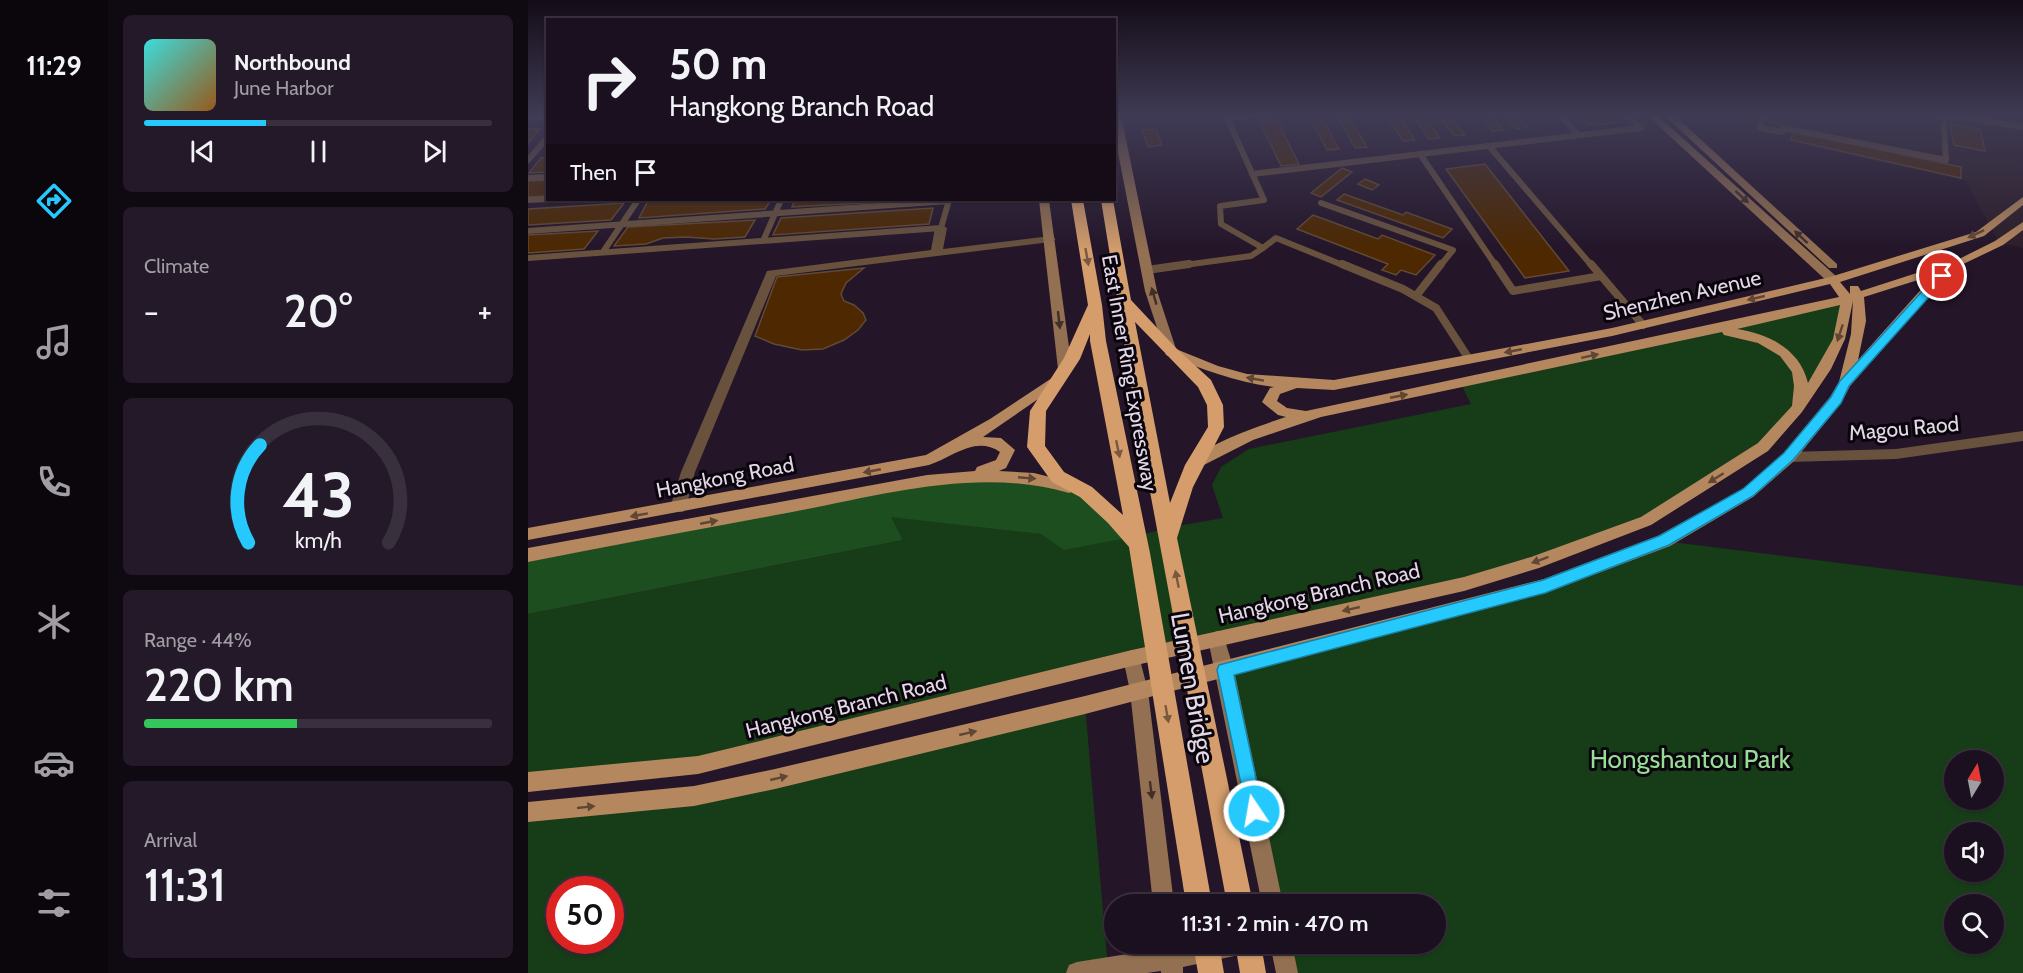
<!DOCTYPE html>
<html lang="en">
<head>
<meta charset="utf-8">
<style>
	body { margin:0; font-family:Cabin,sans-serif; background:#241928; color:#f1f3f6; height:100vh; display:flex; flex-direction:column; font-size:22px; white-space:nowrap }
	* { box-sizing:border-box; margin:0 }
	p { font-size:20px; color:#a09da4 }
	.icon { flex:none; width:33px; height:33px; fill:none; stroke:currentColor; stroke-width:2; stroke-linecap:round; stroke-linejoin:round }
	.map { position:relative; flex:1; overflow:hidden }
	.sheet { display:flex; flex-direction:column; gap:15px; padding:15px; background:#0f0911; width:420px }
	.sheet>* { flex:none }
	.banner { position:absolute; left:18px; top:18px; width:570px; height:183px; border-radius:0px; box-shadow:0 2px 4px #0004,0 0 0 2px #39303d; background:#1b101f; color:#f1f3f6; overflow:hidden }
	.needle { width:39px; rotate:10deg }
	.buttons { position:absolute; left:1416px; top:750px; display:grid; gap:12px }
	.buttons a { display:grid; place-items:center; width:60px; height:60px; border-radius:50%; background:#1b101f; box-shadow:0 2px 4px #0004,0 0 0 2px #39303d; font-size:30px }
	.speed { position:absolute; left:18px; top:876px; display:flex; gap:12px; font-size:30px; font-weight:700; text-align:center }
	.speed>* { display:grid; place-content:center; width:78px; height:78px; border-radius:50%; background:#1b101f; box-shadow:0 2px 4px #0004,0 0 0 2px #39303d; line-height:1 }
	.speed .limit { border:9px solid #d22; background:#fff; color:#111 }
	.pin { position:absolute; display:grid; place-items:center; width:51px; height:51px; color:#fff; margin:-26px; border:3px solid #fff; border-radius:50%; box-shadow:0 2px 6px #0007 }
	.me { position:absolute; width:66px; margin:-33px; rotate:348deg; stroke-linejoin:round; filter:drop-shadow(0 0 4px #0008) }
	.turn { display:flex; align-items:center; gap:21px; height:126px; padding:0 24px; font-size:27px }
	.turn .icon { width:78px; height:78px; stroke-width:2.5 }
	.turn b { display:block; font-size:42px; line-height:51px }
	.then { display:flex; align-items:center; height:57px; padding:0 24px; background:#0003; gap:12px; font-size:22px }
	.big { font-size:45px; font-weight:600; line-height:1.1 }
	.sheet .card { flex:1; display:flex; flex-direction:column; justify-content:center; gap:9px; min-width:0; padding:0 21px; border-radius:9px; background:#241928 }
	.sheet .dial { align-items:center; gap:0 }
	.dial svg { height:156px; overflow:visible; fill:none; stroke:#39303d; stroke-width:7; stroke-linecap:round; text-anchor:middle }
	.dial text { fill:#f1f3f6; stroke:none }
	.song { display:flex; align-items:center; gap:18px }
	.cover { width:72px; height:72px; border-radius:9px; background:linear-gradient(135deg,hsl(180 70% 55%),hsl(30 70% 35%)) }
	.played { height:6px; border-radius:3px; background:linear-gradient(90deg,#25c9fe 35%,#39303d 35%) }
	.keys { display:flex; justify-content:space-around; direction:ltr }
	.heat { display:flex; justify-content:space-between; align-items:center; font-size:33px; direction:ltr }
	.charge { height:9px; border-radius:4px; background:linear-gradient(90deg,#34c759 44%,#39303d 0) }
	.trip { position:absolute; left:576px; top:894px; width:342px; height:60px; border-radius:30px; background:#1b101f; box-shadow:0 2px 4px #0004,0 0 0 2px #39303d; font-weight:600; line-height:60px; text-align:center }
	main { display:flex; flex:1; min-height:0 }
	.tab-bar { display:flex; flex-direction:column; width:108px; justify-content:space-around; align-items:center; background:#0b060c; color:#a09da4 }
	.tab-bar .icon { width:42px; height:42px }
	.tab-bar .current { color:#25c9fe }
	.tab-bar b { font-size:27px; color:#f1f3f6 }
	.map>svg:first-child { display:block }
	.industrial { fill:#2c1d28 }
	.green { fill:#173d18; fill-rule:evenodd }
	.forest { fill:#1d4e1f }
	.building { fill:#4d2800; stroke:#614a36; stroke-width:1.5 }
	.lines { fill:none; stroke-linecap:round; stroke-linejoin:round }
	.lane-far1 { stroke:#68523e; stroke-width:6 }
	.lane { stroke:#68523e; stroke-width:8 }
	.street { fill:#68523e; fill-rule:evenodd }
	.secondary { fill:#937051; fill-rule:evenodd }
	.primary { fill:#b5875e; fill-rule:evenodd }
	.highway { fill:#d49d6b; fill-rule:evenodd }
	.oneway { fill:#412f28 }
	.oneway2 { fill:#604635 }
	.oneway3 { fill:#795840 }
	.route { fill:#25c9fe; stroke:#1883a5; stroke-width:1.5 }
	.labels { text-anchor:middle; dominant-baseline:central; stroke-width:6; stroke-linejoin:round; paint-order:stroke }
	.street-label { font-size:21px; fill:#e2d8e6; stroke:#0a040c }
	.near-street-label { font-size:26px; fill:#e2d8e6; stroke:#0a040c }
	.near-park-label { font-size:26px; fill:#96de95; stroke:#0a040c }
</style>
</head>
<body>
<main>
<nav class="tab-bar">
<b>11:29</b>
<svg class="icon current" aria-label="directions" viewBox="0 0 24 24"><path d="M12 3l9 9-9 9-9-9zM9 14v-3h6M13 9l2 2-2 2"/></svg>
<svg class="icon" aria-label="music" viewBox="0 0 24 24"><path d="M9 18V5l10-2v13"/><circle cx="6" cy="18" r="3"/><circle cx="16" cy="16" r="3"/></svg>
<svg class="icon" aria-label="phone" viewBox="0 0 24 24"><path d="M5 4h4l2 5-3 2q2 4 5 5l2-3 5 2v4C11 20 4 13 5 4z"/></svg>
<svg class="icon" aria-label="climate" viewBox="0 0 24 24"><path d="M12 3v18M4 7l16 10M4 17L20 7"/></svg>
<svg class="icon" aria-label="car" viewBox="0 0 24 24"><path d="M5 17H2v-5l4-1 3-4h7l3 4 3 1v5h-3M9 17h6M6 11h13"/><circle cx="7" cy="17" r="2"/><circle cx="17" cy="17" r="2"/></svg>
<svg class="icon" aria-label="filters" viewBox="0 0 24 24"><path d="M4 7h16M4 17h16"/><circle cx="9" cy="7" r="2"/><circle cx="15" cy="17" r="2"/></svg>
</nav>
<section class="sheet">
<div class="card">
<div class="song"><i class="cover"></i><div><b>Northbound</b><p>June Harbor</p></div></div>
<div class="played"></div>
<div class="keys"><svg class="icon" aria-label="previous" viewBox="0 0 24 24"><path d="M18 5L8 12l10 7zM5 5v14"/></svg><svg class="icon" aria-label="pause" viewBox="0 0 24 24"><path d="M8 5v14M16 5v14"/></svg><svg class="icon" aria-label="next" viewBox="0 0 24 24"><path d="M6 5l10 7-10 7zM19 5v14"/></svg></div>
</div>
<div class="card"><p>Climate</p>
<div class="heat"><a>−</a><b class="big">20°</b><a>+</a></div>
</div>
<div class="card dial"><svg viewBox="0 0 100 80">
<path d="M14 69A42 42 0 1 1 86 69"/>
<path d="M14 69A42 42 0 0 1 20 19" stroke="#25c9fe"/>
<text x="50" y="56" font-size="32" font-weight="700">43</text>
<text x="50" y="72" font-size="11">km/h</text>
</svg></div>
<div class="card"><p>Range · 44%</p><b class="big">220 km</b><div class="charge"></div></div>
<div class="card"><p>Arrival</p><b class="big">11:31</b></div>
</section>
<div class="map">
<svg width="1495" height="973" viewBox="0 0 1495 973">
	<rect width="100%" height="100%" fill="#241529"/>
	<path class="industrial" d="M1217,115H1495V248L1471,243L1438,181L1214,132Z"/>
	<path class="green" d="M1319,299L1296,369L1235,447L1118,521L1005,563L264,743L0,782V614L375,540L362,516L513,534L604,537L644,527L695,518L684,485L693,467L721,449L943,404L933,384Z
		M1136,541L1495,586V973H759L753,944H908V904H745L697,670L946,606ZM1426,760H1466V800H1426ZM1426,832H1466V872H1426ZM1426,904H1466V944H1426Z
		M557,705L580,968L549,973H0V812L166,796ZM32,890H82V940H32Z"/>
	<path class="forest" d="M463,474L558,492L604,537L536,550L513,534L363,517L375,540L0,614V555Z"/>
	<path class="building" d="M780,115H792L811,149L799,150Z
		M808,115H820L839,147L827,148Z
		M858,115H870L887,140L875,141Z
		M884,115H896L912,138L901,139Z
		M910,115H922L937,135L926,136Z
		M950,115H962L975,130L964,131Z
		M976,115H988L999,127L988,129Z
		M1051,115H1080L1087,123L1061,125Z
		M747,116L771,164L753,166L730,118Z
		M1422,124L1452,129L1457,151L1426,145Z
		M0,129H12L0,143Z
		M628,129L634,145L620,147L614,130Z
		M1265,131L1433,167V178L1263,140Z
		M13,158H20V172L1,173Z
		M957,164L1041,271L997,278L918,169Z
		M814,168L824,172L793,197L783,193Z
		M837,179L851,185L844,190L830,184Z
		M20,180V196L0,197V181Z
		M816,194L875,215L878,212L924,229L915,238L809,200Z
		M140,200H243L237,209L111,218L120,201Z
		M267,200H390L264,207Z
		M96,203L83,220L0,225V209Z
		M405,208L401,224L245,235L253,218Z
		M785,215L850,239L854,235L907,255L888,275L873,270L868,275L854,270L860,264L769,229Z
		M227,220L217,237L186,239L158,237L135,238L118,244L86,246L100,227Z
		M70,231L56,249L0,253V235Z
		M336,268L318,283L313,294L316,301L326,305L335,313L338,320L330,330L316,340L295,349L274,350L246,344L227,336L249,277Z"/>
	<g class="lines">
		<path class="lane-far1" d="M698,115L736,200L692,206L693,224L735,248L748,238L817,266
			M1031,115L1051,135
			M1234,115L1232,128L1254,132L1255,128L1418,160L1415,115
			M1418,115L1495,127
			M700,118L726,115
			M961,146L1064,266
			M892,154L968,266
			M0,160L20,137
			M724,174L1113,128L1100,115
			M0,178L20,177
			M0,200L20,199
			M793,203L925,250L912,266
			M0,231L420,201
			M235,241L253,200
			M75,252L110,200
			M0,258L413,228L421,200
			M649,266L723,256L735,248"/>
		<path class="lane" d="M814,264L875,289L908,308L941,359
			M967,264L985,291L1073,276
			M1063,264L1115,325
			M619,270L661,264
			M888,296L913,264"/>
		<path class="street" d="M413,225L419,228L415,249L522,236L528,239L522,242L248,276L167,472L158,508L155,512H145L142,508L153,472L239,271L403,250L407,228Z
			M1495,431V441L1368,459L1261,462L1254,457L1261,452L1368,449Z"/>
		<path class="secondary" d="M586,115H593L629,291L649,352L643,356L637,352L617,291L586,132Z
			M1119,115H1129L1309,277V283H1301Z
			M1136,115H1146L1309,264V268H1301Z
			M511,200H521L544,369L537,373L530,369Z
			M689,631L695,634L706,670L755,904H734L680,639L683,634Z
			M604,650L610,652L620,691L646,904H625L602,691L595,658L598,652Z
			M630,944H722L719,952L711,955L655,967V973H633V971L619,973H538L541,965L549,962L631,949Z
			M742,944H764L770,973H748Z"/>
		<path class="primary" d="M0,115H20V119L0,120Z
			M1495,197V205L1456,236L1312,282L1322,294V286H1330L1333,291L1429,260L1467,241L1495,222V230L1475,245L1429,267L1406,290L1322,386L1313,403L1266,461L1225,497L1142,546L1017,593L557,714L247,789L166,806L0,822V802L166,786L247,769L557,696L1016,579L1130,536L1215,489L1256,453L1302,397L1311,382L1323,334L1325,301L1317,339L1303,369L1274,412L1240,451L1123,525L1011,568L936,591L604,666L170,774L0,792V772L170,756L604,650L936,577L1003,557L1113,517L1230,443L1264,406L1266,386L1264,372L1252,356L1230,343L1196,335L1194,332L793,417L725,440L666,470L661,469L659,465C669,447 736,424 758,417L750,415L734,402L742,388L746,387C707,382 674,369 638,355L637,352L638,349H648L690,366L719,374L806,380L1084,328L1302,277L1448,232ZM1409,274L1398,284L1330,360L1338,321L1336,297ZM1302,284L1311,297L778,411L759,408L749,401L752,394L769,388L806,390L1084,336ZM1312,305L1305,339L1280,383C1272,349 1241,334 1209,329Z
			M530,374L537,379L535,382L455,437L473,438L487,450L478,468L471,471L506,473L546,483L549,487L546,491L541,493C449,466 350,496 259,513C173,529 86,545 0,562V548L399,475L447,471L449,467L468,460L472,452C447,435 424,458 401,465L0,540V528L398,455L462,419Z"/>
		<path class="highway" d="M543,200H555L574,305L578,341L622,553L684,904H658L601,547L580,523L552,497L524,482L499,447L502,411L536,358L560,305ZM562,334V341L595,515L564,487L536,472L517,446L518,411L552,359Z
			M573,200H585L603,300L648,348L683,380L695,405L696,427L665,487L649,538L725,904H699L609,422ZM607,322L670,387L679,405L680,427L657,465L642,503Z
			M665,944H691L696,973H670Z
			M707,944H733L738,973H712Z"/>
	</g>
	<defs><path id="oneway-solid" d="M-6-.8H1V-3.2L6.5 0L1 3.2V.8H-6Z" transform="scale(1.5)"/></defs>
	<g class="oneway">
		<use href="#oneway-solid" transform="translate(1214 197) rotate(42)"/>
		<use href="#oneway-solid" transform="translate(1273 237) rotate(-137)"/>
		<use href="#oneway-solid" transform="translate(626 296) rotate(-106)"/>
		<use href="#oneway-solid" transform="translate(531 320) rotate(83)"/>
		<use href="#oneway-solid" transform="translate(623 790) rotate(83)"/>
	</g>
	<g class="oneway2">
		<use href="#oneway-solid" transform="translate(1448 234) rotate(155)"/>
		<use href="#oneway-solid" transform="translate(1228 298) rotate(167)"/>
		<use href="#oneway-solid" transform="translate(1312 333) rotate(108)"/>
		<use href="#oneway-solid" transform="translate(985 351) rotate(169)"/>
		<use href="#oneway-solid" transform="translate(1062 356) rotate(-12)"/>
		<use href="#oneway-solid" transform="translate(727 379) rotate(-170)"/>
		<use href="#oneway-solid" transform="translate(871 396) rotate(-11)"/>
		<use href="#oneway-solid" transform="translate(344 471) rotate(169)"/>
		<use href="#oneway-solid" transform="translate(499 478) rotate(5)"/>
		<use href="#oneway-solid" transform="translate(1188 478) rotate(148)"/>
		<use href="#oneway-solid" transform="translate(111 515) rotate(170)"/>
		<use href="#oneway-solid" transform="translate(181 522) rotate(-11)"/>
		<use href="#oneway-solid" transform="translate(1012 560) rotate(160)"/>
		<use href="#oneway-solid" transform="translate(823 609) rotate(167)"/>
		<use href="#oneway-solid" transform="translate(440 733) rotate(-13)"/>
		<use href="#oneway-solid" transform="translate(251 778) rotate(-13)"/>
		<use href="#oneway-solid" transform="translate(58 807) rotate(-6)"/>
	</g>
	<g class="oneway3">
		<use href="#oneway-solid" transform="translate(559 257) rotate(80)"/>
		<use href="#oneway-solid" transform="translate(590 449) rotate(78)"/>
		<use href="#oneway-solid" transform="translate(649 579) rotate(-101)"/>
		<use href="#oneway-solid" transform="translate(639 714) rotate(80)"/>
	</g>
	<linearGradient id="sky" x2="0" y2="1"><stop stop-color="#140c17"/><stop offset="0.46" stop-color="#3f3b54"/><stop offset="1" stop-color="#3f3b54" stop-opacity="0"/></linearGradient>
	<rect width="1495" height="251" fill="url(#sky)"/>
	<path class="route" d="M1414,273L1418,274V278L1321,386L1313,403L1265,460L1225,496L1141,545L1017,593L706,675L735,811L732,817L726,820L720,817L689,670L691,665L1015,580L1131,536L1215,489L1256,453L1303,397L1312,381L1410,274Z"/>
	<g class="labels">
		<g class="street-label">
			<text transform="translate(1154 295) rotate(-13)">Shenzhen Avenue</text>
			<text transform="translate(602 373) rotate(80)">East Inner Ring Expressway</text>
			<text transform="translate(1376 428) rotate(-5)">Magou Raod</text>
			<text transform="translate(197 477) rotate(-11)">Hangkong Road</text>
			<text transform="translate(791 593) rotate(-13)">Hangkong Branch Road</text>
			<text transform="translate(318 706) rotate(-14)">Hangkong Branch Road</text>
		</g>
		<g class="near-street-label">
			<text transform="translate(665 688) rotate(80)">Lumen Bridge</text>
		</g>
		<g class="near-park-label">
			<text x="1162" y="759">Hongshantou Park</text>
		</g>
	</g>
</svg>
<div class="buttons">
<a><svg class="needle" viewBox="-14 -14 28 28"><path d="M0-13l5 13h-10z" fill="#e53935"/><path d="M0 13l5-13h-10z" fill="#a09da4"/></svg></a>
<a><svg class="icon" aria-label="sound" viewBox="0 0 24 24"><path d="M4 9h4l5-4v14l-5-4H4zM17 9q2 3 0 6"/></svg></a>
<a><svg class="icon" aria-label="search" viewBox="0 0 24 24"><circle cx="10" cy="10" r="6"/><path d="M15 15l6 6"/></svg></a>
</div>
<div class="speed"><div class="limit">50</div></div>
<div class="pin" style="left:1414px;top:276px;background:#d93025"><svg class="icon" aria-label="arrive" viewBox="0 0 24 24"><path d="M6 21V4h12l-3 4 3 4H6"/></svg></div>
<svg class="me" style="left:726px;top:811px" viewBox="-20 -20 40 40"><circle r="17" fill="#25c9fe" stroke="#fff" stroke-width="3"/><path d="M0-11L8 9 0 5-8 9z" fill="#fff"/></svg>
<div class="trip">11:31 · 2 min · 470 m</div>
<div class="banner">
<div class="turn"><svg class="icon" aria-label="right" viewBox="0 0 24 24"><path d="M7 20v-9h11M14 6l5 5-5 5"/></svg><div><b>50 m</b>Hangkong Branch Road</div></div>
<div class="then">Then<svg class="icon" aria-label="arrive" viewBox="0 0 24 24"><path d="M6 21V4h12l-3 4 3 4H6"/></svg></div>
</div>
</div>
</main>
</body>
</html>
